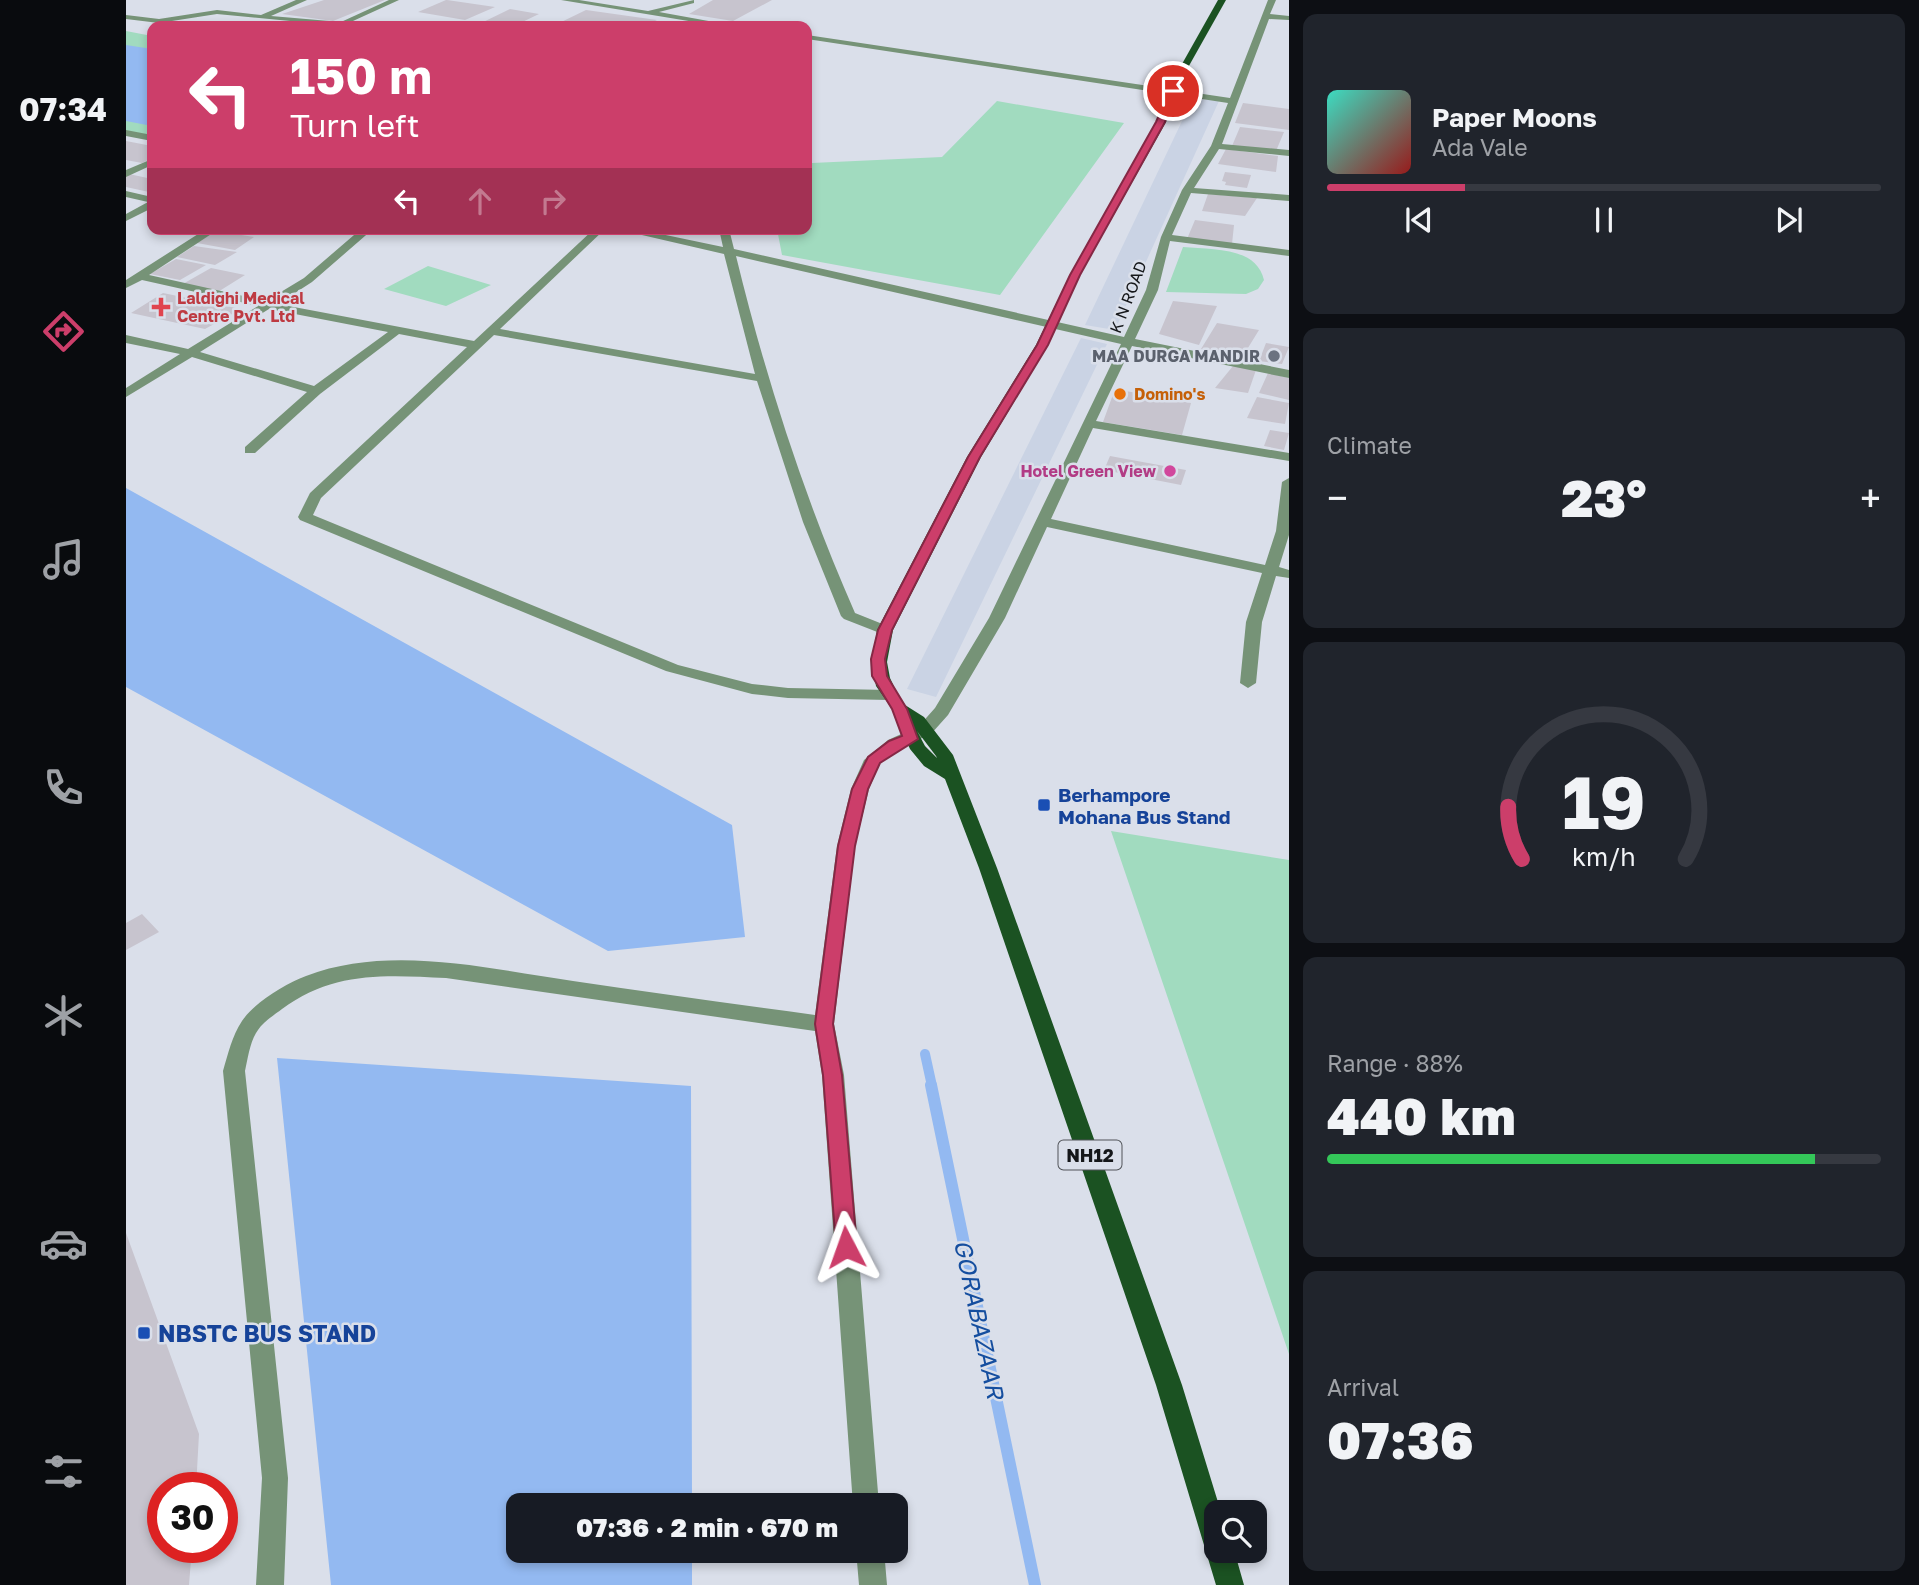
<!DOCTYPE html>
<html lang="en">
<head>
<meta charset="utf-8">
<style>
	body { margin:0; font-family:"Golos Text",sans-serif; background:#20242c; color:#f1f3f6; height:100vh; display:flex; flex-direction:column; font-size:26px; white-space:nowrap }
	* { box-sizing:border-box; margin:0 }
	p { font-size:23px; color:#9ea1a6 }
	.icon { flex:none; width:38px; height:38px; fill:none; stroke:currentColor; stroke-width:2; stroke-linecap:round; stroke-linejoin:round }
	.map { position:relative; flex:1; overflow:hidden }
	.side { display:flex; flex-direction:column; gap:14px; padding:14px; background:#0d0f14; width:630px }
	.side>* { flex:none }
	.banner { position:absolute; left:21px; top:21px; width:665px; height:214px; border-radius:14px; box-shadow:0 4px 10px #0003; background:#cc3e6a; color:#fff; overflow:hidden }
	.buttons { position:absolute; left:1078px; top:1500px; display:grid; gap:14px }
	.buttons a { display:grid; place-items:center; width:63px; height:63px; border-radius:14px; background:#171b24; box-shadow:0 4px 10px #0003; font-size:35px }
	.speed { position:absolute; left:21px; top:1472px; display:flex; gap:14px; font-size:35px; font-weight:700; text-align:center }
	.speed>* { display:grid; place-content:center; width:91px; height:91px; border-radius:50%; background:#171b24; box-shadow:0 4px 10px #0003; line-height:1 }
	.speed .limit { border:10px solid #d22; background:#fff; color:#111 }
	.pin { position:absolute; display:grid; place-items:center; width:60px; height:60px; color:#fff; margin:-30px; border:4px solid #fff; border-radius:50%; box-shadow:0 2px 7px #0007 }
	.me { position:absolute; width:77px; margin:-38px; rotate:356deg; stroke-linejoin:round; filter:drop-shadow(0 0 5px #0008) }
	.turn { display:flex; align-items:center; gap:24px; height:147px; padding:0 28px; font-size:32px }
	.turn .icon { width:91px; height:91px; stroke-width:2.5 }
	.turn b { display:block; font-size:49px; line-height:60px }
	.lanes { display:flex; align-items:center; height:66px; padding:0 28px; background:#0003; justify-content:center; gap:35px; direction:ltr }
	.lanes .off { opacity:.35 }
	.big { font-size:52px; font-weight:800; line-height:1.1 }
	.side .widget { flex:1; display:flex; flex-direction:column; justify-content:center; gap:10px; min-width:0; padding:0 24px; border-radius:14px; background:#20242c }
	.side .dial { align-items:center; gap:0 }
	.dial svg { height:182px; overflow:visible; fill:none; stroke:#363941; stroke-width:7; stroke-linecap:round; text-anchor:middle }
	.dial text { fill:#f1f3f6; stroke:none }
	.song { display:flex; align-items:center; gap:21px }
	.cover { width:84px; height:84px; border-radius:10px; background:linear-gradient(135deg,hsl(170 70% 55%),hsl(0 70% 35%)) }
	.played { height:7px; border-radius:4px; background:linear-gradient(90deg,#cc3e6a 25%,#363941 25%) }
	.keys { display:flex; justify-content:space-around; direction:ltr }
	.heat { display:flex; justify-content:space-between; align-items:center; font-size:38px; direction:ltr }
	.charge { height:10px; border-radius:5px; background:linear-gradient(90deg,#34c759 88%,#363941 0) }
	.trip { position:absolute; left:380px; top:1493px; width:402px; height:70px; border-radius:14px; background:#171b24; box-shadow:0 4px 10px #0003; font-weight:800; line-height:70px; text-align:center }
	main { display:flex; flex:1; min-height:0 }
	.tabs { display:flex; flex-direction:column; width:126px; justify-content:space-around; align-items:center; background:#090b0e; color:#9ea1a6 }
	.tabs .icon { width:49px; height:49px }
	.tabs .selected { color:#cc3e6a }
	.tabs b { font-size:32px; color:#f1f3f6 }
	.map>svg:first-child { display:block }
	.built { fill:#cad3e4 }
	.green { fill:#a1dbbf }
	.water { fill:#93b9f1 }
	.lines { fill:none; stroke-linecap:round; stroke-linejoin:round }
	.stream-far1 { stroke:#93b9f1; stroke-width:10 }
	.stream { stroke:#93b9f1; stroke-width:12 }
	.building { fill:#c7c4ce }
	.minor { fill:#769377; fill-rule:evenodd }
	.major { fill:#1b5222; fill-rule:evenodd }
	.route { fill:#cc3e6a; stroke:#852845; stroke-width:2 }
	.health-dot { fill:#e0444e; stroke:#dadfea; stroke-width:2.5 }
	.worship-dot { fill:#6b7280; stroke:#dadfea; stroke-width:2.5 }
	.food-dot { fill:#e8710a; stroke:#dadfea; stroke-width:2.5 }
	.hotel-dot { fill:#d1479c; stroke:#dadfea; stroke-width:2.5 }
	.transit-dot { fill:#1a4fb4; stroke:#dadfea; stroke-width:2.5 }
	.labels { text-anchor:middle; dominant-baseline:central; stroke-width:5; stroke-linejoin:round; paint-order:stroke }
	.far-street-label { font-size:16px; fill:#15171a; stroke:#dadfea }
	.far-health-label { font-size:16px; font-weight:bold; fill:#be3a42; stroke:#dadfea; text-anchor:start }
	.far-worship-label { font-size:16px; font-weight:bold; fill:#5b616d; stroke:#dadfea; text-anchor:end }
	.far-food-label { font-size:16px; font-weight:bold; fill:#c56008; stroke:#dadfea; text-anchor:start }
	.far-hotel-label { font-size:16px; font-weight:bold; fill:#b23c85; stroke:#dadfea; text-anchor:end }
	.shield { fill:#dadfea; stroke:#505358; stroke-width:2 }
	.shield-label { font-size:18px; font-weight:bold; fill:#15171a }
	.transit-label { font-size:19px; font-weight:bold; fill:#164399; stroke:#dadfea; text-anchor:start }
	.near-transit-label { font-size:23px; font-weight:bold; fill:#164399; stroke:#dadfea; text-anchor:start }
	.near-water-label { font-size:24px; font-style:italic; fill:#154e9f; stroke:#dadfea }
</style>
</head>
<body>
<main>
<nav class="tabs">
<b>07:34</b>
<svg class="icon selected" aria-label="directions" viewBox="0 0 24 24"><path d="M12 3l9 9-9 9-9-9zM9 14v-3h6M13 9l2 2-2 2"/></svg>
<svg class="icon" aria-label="music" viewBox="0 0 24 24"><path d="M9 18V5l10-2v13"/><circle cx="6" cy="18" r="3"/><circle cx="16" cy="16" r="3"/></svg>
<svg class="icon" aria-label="phone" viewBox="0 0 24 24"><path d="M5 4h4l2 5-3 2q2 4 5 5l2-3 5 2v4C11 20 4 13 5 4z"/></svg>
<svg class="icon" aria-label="climate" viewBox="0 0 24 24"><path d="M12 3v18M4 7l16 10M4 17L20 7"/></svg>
<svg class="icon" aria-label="car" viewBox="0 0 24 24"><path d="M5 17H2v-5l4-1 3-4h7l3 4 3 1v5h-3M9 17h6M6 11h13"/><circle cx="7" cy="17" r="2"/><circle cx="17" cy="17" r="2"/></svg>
<svg class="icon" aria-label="filters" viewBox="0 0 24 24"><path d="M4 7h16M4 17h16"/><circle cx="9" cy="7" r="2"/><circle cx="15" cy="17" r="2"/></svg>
</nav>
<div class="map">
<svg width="1163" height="1585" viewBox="0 0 1163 1585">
	<rect width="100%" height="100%" fill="#dadfea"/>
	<path class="built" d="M1067,98L1093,101L989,330L959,325Z
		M955,338L981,344L810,697L781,689Z"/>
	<path class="green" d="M0,31L26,36V136L0,131Z
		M871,101L998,123L874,295L656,255L651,229H681V165L686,163L816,157Z
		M1057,247C1086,250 1130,246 1138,280L1132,289L1120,294L1040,292Z
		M302,266L365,285L320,306L258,289Z
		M985,831L1163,860V1354Z"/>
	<path class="water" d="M0,45L26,49V126L0,121Z
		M0,488L606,825L619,937L482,951L0,687Z
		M151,1058L565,1086L566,1505H392V1550L566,1551V1585H205Z"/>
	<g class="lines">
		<path class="stream-far1" d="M799,1054L806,1086"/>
		<path class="stream" d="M805,1085L909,1585"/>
	</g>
	<path class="building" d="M198,0H259L207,21L156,14Z
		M320,0H321L369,7L339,20L292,12Z
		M587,0H646L607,21L563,14Z
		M384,9L413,14L388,26H349Z
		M460,10L531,20L519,26H427Z
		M1117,103L1163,109V130L1109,123Z
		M1114,127L1158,132L1150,151L1106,146Z
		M0,141L26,146V158L16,163L0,160Z
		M1100,149L1152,156L1150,172L1092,164Z
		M1099,172L1125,175L1121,188L1099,185L1100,182L1096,181Z
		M3,174L26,179V190L23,192L0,187V176Z
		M1082,194L1131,198L1119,216L1076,211Z
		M1069,220L1108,225L1106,244L1061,239Z
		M90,231L128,237L109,250L71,243Z
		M68,246L111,252L89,265L51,257Z
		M50,259L80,265L54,280L24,274Z
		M85,268L119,275L87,295L55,285Z
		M37,293L115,309L79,329L5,313Z
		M1047,301L1091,306L1073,345L1033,334Z
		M1091,323L1133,330L1117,356L1075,349Z
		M1140,343L1163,347L1156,364L1133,361Z
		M1107,366L1130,370L1122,393L1089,388Z
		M1142,373L1163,378V400L1133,393Z
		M989,389L1065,403L1056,435L977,422Z
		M1131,397L1163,403L1159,424L1121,418Z
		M1144,430L1163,433L1158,450L1138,446Z
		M984,456L1060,470L1055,485L978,470Z
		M16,914L33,932L0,950V923Z
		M0,1233L73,1434L70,1488H37V1547H66L63,1585H0Z"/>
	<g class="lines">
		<path class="minor" d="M170,0H181L145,16L215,22L263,0H273L216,26L91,14L33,23L0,19V15L33,19L91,10L135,15Z
			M435,0H453L522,11L568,0V3L533,12L610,26H593Z
			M1142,0H1150L1144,14L1163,16V20L1143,19L1096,144L1163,150V156L1093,149L1068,188L1163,195V201L1065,193L1046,235L1163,250V256L1044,241L1032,290L1009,339L1163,370V378L1006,346L970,421L1163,453V461L967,428L925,519L1139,565L1150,531L1156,482L1163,478V535L1153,567L1163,570V578L1150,576L1136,622L1130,683L1122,688L1114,683L1120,622L1136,573L921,527L879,618L822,715L805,734L774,748L754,763L743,789L729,846L708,1024L718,1075L753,1505H727L696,1075L689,1031L320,978C259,975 207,971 156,1009C148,1015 137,1022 132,1030C124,1041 122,1058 119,1071L162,1478L158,1585H130L136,1478L97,1071C102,1054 106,1036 116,1021C129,1002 159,984 180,976C264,944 362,969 447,981C528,993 608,1004 689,1015L711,846L725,789L738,760L762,740L793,726L809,708L863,618L995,344L610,256C640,379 678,497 729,613L764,627L767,630L764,633L759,635L718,619L715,616L677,522L631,381L368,335L195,498L187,515L552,665L626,684L662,688L763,690L771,695L763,700L662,698L626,694L540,671L174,520L172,517L184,493L341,347L273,334L194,394L129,453H119V447L181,392L66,357L0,397V388L54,354L0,343V335L62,349L132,306L16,280L0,288V280L80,229H93L23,275L140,301L178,278L235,229H247L186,282L152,304L348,341L468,229H479L374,329L629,374L598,254L490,229H511L597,247L593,229H603L608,249L998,337L1020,290L1035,237L1056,190L1085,146L1102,103L681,39V35L1104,98ZM143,309L262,332L188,386L74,352Z
			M0,130L26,135V141L0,136Z
			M26,159V165L0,177V170Z
			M0,191L26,197V208L0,221V214L22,202L0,197Z
			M730,1550H758L761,1585H733Z"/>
		<path class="major" d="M1092,0H1100L1055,80L1040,122L954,275L922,345L855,457L767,630L761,662L764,678L772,695L779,705L798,717L827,755L871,868L1056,1385L1095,1512H1090V1550H1108L1118,1585H1090L1030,1385L853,868L819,779L798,766L784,749L766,709L750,686L746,662L751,630L841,457L910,345L944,275L1030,122L1047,80ZM791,731L810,756L811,758L799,746Z"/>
	</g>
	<path class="route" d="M1044,90L1051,91L1039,122L954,275L922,345L854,457L766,630L759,659L761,676L781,709L792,739L754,763L742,789L729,846L707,1024L716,1075L731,1247L728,1254L720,1256L713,1254L710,1247L697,1075L689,1024L712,846L726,789L742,757L763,741L776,736L766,709L746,676L745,659L752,630L842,457L911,345L944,275L1030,122Z"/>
	<path class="health-dot" d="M31.5 296.5h7v7h7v7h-7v7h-7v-7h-7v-7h7z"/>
	<circle class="worship-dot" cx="1148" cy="356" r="7"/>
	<circle class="food-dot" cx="994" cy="394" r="7"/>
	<circle class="hotel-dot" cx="1044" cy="471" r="7"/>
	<g class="transit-dot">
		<rect x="911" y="798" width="14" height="14" rx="3.5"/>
		<rect x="11" y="1326" width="14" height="14" rx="3.5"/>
	</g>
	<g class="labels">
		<g class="far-street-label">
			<text transform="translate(1002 297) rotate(-69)">K N ROAD</text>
		</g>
		<g class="far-health-label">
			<text x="51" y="298">Laldighi Medical<tspan x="51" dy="18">Centre Pvt. Ltd</tspan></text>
		</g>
		<g class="far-worship-label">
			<text x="1134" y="356">MAA DURGA MANDIR</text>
		</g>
		<g class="far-food-label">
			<text x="1008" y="394">Domino's</text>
		</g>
		<g class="far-hotel-label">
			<text x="1030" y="471">Hotel Green View</text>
		</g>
		<rect class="shield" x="932.5" y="1140.5" width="63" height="29" rx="5"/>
		<g class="shield-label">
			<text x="964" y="1155">NH12</text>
		</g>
		<g class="transit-label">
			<text x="932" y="794">Berhampore<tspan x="932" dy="22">Mohana Bus Stand</tspan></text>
		</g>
		<g class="near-transit-label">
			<text x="32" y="1333">NBSTC BUS STAND</text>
		</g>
		<g class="near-water-label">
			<text transform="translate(854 1319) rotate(78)">GORABAZAAR</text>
		</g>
	</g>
</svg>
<div class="buttons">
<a><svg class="icon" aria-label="search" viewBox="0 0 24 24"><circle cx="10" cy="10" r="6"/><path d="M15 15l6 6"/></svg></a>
</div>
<div class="speed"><div class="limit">30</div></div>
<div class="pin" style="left:1047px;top:91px;background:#d93025"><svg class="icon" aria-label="arrive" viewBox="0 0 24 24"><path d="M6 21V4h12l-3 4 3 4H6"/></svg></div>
<svg class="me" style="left:720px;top:1247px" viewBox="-20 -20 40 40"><path d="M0-17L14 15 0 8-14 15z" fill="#cc3e6a" stroke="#fff" stroke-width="4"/></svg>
<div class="trip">07:36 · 2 min · 670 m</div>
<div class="banner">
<div class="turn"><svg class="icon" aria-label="left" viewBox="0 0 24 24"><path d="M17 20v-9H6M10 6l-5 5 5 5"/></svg><div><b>150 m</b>Turn left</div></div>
<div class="lanes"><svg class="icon" aria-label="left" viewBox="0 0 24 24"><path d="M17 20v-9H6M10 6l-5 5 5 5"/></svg><svg class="icon off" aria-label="ahead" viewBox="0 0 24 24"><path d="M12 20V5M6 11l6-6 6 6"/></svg><svg class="icon off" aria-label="right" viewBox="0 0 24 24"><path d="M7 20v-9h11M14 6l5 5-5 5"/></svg></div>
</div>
</div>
<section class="side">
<div class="widget">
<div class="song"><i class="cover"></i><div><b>Paper Moons</b><p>Ada Vale</p></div></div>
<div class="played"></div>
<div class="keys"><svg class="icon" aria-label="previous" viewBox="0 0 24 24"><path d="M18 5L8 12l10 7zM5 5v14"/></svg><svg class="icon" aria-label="pause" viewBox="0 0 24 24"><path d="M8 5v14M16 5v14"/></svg><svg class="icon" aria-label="next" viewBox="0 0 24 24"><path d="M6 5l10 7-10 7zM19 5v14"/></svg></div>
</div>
<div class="widget"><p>Climate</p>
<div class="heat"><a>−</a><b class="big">23°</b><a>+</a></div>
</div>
<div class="widget dial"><svg viewBox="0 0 100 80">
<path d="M14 69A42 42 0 1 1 86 69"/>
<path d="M14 69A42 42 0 0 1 8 46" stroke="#cc3e6a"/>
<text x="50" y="56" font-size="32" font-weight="700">19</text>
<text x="50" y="72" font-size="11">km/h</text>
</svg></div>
<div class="widget"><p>Range · 88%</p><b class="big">440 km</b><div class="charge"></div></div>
<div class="widget"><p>Arrival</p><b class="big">07:36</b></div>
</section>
</main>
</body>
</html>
